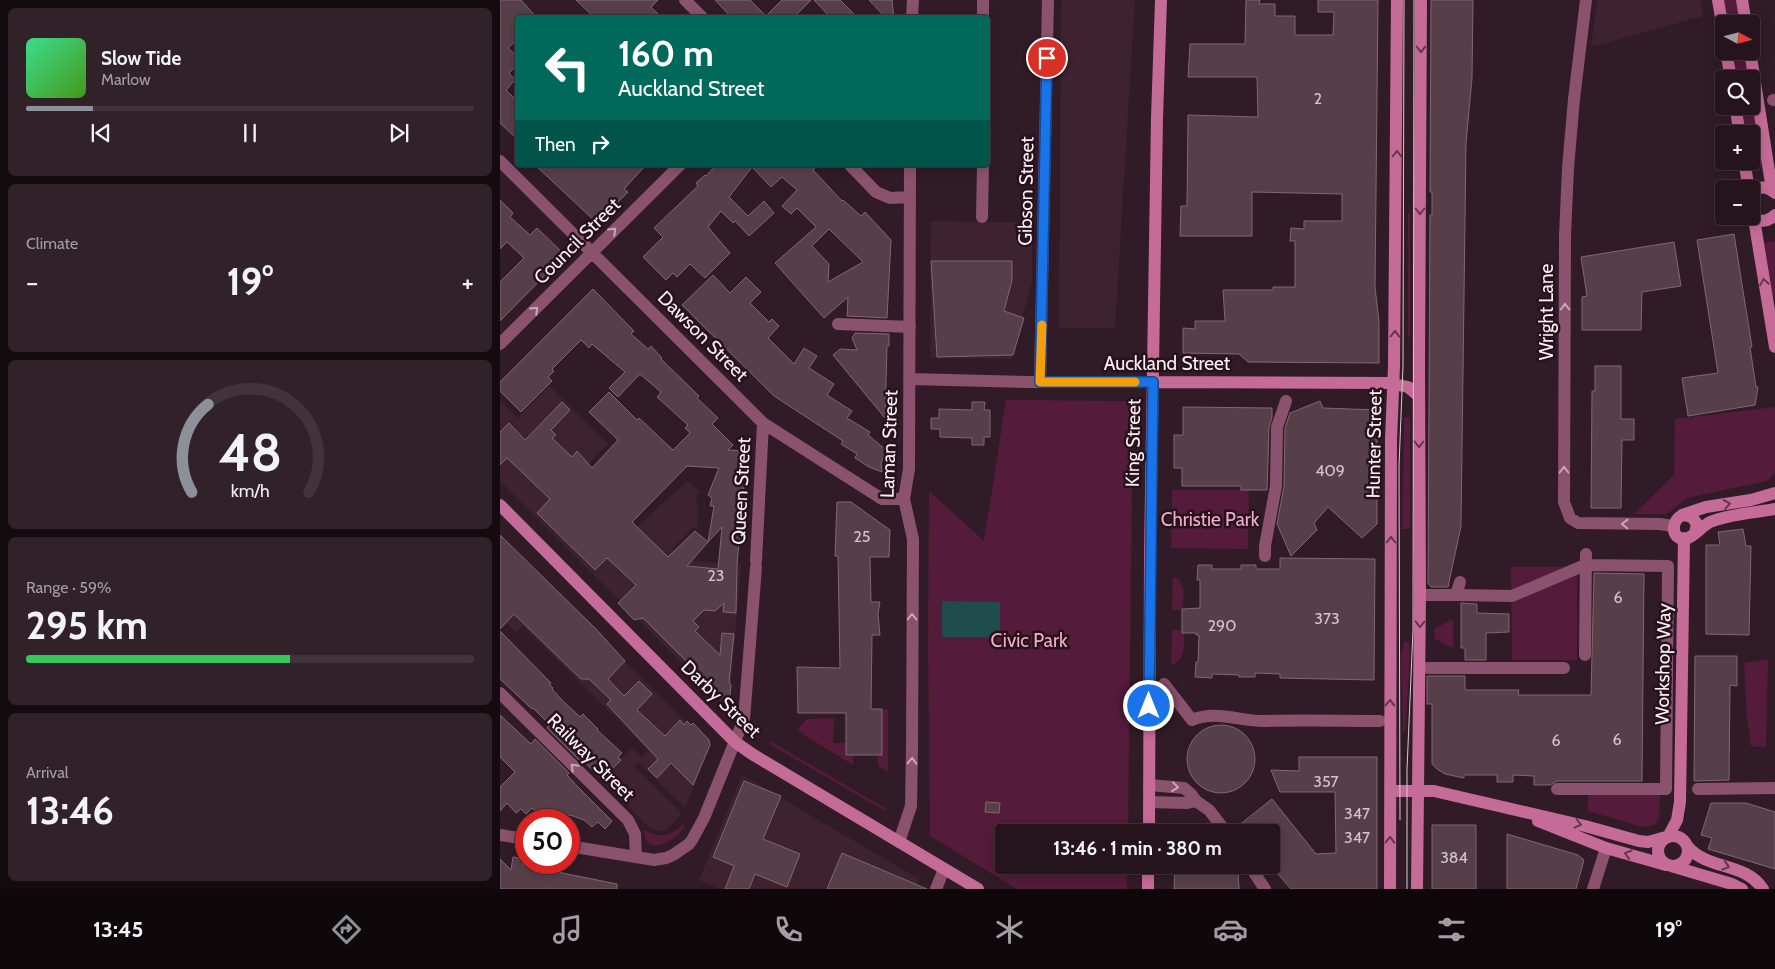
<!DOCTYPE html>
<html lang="en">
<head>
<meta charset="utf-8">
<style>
	body { margin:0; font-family:Cabin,sans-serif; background:#312129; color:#f1f3f6; height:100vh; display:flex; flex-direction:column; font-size:19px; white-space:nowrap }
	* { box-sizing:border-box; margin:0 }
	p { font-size:16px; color:#a39ea3 }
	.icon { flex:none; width:28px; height:28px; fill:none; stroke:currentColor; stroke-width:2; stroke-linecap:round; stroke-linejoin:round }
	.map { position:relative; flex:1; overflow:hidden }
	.sheet { display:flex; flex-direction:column; gap:8px; padding:8px; background:#140b0f; width:500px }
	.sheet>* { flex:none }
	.top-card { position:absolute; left:15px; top:15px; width:475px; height:152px; border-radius:5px; box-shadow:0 2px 12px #0003,0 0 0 1px #42333b; background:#00695c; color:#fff; overflow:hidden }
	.needle { width:32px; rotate:97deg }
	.tools { position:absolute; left:1215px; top:15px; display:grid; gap:10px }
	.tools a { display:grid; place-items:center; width:45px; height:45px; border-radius:5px; background:#25141c; box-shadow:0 2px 12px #0003,0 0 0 1px #42333b; font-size:25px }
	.speed { position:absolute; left:15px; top:809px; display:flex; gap:10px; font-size:25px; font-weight:700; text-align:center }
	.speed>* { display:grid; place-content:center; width:65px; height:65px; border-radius:50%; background:#25141c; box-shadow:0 2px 12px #0003,0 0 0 1px #42333b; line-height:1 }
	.speed .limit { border:8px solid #d22; background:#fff; color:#111 }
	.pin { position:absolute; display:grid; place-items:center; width:42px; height:42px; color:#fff; margin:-21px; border:2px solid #fff; border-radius:50%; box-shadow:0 1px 5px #0007 }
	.me { position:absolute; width:55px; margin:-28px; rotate:0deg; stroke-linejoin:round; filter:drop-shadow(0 0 4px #0008) }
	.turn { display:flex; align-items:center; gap:18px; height:105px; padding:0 20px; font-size:22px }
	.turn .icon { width:65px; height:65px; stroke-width:2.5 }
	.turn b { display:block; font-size:35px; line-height:42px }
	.then { display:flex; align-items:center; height:48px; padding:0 20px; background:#0003; gap:10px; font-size:19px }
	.big { font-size:38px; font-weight:700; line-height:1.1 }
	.sheet .card { flex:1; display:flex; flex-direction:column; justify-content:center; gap:8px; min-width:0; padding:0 18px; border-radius:8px; background:#312129 }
	.sheet .dial { align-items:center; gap:0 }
	.dial svg { height:130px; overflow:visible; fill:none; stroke:#42333b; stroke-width:7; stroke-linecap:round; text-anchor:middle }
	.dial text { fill:#f1f3f6; stroke:none }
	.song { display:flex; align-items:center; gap:15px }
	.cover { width:60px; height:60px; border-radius:8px; background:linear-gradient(135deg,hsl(150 70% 55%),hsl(100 70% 35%)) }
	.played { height:5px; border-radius:2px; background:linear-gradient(90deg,#8c9099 15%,#42333b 15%) }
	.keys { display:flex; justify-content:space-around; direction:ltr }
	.heat { display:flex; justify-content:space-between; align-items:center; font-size:28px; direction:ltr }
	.charge { height:8px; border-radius:4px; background:linear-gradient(90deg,#34c759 59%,#42333b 0) }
	.trip { position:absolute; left:495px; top:824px; width:285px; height:50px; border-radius:5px; background:#25141c; box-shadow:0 2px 12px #0003,0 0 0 1px #42333b; font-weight:700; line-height:50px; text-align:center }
	.menu { display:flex; height:80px; justify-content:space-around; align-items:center; background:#0f080b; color:#a39ea3 }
	.menu .icon { width:35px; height:35px }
	.menu .selected { color:#8c9099 }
	.menu b { font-size:22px; color:#f1f3f6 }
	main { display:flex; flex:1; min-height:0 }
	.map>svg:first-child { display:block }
	.built { fill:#3e222f }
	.green { fill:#541b3a }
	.water { fill:#1f4c4c }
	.building { fill:#573f4a; stroke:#826773; fill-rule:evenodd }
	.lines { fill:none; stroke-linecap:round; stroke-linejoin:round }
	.street { stroke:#8a526d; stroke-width:12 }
	.secondary { stroke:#c56b97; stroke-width:12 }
	.tram { stroke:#daccd3; stroke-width:1 }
	.oneway { stroke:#66364d }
	.oneway2 { stroke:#c9a9b8 }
	.route-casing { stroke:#114b97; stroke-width:12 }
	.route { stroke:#1a73e8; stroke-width:9 }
	.slow { stroke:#f59e0b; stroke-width:9 }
	.labels { text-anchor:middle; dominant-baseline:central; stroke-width:5; stroke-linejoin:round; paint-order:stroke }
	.number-label { font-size:16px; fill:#d4c4cb }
	.street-label { font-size:19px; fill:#fdf0f6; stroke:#27121c }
	.park-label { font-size:19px; fill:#f2accc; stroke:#27121c }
</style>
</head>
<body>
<main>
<section class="sheet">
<div class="card">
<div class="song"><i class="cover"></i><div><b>Slow Tide</b><p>Marlow</p></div></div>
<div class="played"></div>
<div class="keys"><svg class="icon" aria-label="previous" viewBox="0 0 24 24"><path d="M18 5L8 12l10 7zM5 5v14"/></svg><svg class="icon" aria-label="pause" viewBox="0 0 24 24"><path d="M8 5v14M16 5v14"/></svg><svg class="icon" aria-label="next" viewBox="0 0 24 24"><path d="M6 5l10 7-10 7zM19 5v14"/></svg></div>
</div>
<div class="card"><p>Climate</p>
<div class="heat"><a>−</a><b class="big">19°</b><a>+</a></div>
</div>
<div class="card dial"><svg viewBox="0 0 100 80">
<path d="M14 69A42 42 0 1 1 86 69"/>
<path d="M14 69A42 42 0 0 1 24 15" stroke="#8c9099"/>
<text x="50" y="56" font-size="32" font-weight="700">48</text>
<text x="50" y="72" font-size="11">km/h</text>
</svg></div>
<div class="card"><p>Range · 59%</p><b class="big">295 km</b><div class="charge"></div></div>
<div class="card"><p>Arrival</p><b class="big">13:46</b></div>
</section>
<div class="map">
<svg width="1275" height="889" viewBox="0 0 1275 889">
	<rect width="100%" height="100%" fill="#311b26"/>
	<path class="built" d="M561,0H635L615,328H559Z
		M1097,0H1200L1203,16L1091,47Z
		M431,221L532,223V280L512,359L430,358Z
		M49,386L108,444L79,473L134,530L187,481L200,491L196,499L199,511L197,527L196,529L193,527L172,549L186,560L241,565L229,707L227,708L0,481V401L18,418Z
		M0,538L210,746L185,808L138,762L134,766L182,813L167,830L159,831L150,828L101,780L132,748L142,757L148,750L23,626L16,632L0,616Z
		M242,775L419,879L414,889H219L199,880Z"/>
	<path class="green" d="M1224,0H1239L1243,24H1227Z
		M1232,51H1247L1251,73L1236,76Z
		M1251,84L1264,160L1250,163L1249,161H1251V134H1245L1240,106H1251Z
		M908,213H910V337H908Z
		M1275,241V297H1272L1263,243Z
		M506,400L633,401L628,832H504V865H627V889H517L430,836L428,641L429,491L484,541Z
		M1275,407V473L1267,481L1187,498L1167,514H1134L1174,475L1175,419Z
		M904,417H910V529H902Z
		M672,490H749L748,549L671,548Z
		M1011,567H1077V660H1012Z
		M673,577L679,579L684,591L682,610H672Z
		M953,619V648L935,639L934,629Z
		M672,630H682L684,633C684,646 686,660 671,665Z
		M904,641L909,642L910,656L905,733L903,732L901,656Z
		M1268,659L1266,747L1251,746L1247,718L1244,663Z
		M382,709L388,710V772L378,766V755H382Z
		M334,718L333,743H346L353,755V765L304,735L298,729L307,719Z
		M270,741L385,808V811L269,744Z
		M1088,794L1160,795L1159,819L1154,825L1142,827L1088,811Z
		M183,824L185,826C178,837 167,845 153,846L146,841L144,831L145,830C159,839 171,836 183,824Z"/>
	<path class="water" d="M442,601L500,602V637H442Z"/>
	<path class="building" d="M0,0H21L37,18H18V39L8,48L18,57V64L9,73L15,80L6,90L18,102V140L0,123Z
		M76,0H158L151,7L162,18H95Z
		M215,0H250L266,16L282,0H311L293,18H232Z
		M314,0H340L358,18H331Z
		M369,0H392L394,18H386Z
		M746,0H760L759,4H775V16H795V35H833L834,12H818V0H878L875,287L879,322V363L748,362L739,354L683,353V328L695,329V321H725L723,290H773V287H795V241H790L791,228L804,229V221H842V194L752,192V236H680L681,206H687L688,115L758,117L757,77H688L690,44H745Z
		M931,0H973L972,78L966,143L961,526L948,587H931L928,583L930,215H932V192H930Z
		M35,165H146L124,189L128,192L97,223Z
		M216,165H317L313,170L342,201L343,200L361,216L365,212L391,240L387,318L347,316L348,297L324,318L275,263L316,227L297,208L291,214L282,206L297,190L282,177L271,187L252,167L229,197L248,216L264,201L274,213L249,236L235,221L233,223L221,211L208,227L230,253L205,278L190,264L177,277L173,273L166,280L143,257L163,237L154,228L198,186L196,183L205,175L206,176ZM329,229L363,262L328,282L329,264L312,246Z
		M0,200L13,213L10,217L30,235L37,228L65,255L0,321V282L24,258L7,242L0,249Z
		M1234,234L1252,347H1250L1256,387H1258L1255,405L1188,416L1182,378L1218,373L1197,240Z
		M1174,242L1181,286L1142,292L1141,330H1082V297L1087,296L1081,257Z
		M431,261H512V280L504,311L524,318L513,355L437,357Z
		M213,275L230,293L246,277L261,292L250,303L269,322L272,319L279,326L268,338L294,364L304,348L317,356L309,368L334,384L327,395L352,411L347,418L370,432L368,435L386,450L381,463L382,472L369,467L355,458L357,454L341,444L343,441L274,396L182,305Z
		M93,289L134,331L131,334L148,349L151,346L162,358L161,359L199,396L197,398L218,418L212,424L233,445L228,450L247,451L237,565L236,613L223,612L224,603L215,611L204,610L193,621L199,627L195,631L220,655L222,633L234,634L229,682L231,685L229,704L143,618L134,620L118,603L136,585L107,558L95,570L37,513L50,499L7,458L0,465V432L9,423L25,440L62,402L70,410L51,430L56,435L52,438L72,457L77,451L92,468L118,440L89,412L109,392L137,420L139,418L173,450L190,433L185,428L188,425L157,397L161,392L140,374L118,397L109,388L125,372L92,344L89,348L81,340L52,369L54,371L48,377L52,381L21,412L0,391V382ZM187,466L219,468L208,495L212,498L210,506H214L208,542L222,527L218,569L187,566L208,542L195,531L168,557L132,522Z
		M355,333L389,334V346H387L385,418L333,355L340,349L357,350L352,338Z
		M1095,366H1121V419H1134V440H1122L1121,508H1091L1092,391H1095Z
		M820,401L823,408L877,410V524L862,538L828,507L814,523L817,530L791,556L777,524L784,486L785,428L790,413Z
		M472,402H485L484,410H490V437H484V445H472V438L440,437V429H431V418H439V409L472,410Z
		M683,407L772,408V417L769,427L767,490H741V486H682V468H674V435H683Z
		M337,502H351L390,530L389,557H370L371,602H380L378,614L380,635H372L371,709H382V755H346V713H298L297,667L340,668L338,556H335Z
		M1243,529L1246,546H1251L1249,635L1206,634V545H1220L1218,532Z
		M0,535L96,629L125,661L108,679L124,696L139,681L152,694L137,710L165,736L180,720L184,725L187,721L191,725L193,723L209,740L210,745L193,785L171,763L157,778L148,769L158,759L107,704L111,700L89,679H81L14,614L0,629Z
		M780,558L875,559L874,680L780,678V674L755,673V677H739V675L712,674V678L695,677L696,662H698L699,635H696V633H682V609L700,608V580H697L698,565H712V569H741V565H756V569H780Z
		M1094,573L1144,574L1142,781H1057L1050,785H1034V776L1013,775V782H997V775H964V778L945,774L937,769L932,764V704H927V676H965V690H1019L1018,695H1091Z
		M961,603L977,604V613L1009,614V632L986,633V660H965V648H961Z
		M0,631L51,683L49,684L53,688L52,689L61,699L80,717L83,714L98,729L97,730L122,753L118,757L121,760L102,779L82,760L80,761L47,728L49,724L33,708L32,709L0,679Z
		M1195,656H1237V686L1230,685L1229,780L1194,781Z
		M0,715L31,744L35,739L69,773L67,775L78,787L112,821L105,829L98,822L92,827L84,820L70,815L65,820H62L57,815L53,820L46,814L42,818L32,808L26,814L21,809L16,813L7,803L0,811V787L15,772L0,757Z
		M687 759a34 34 0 1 1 68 0a34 34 0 1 1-68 0Z
		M799,757H877V889H791L771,866V832H744L738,826L772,799L816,854L836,853L835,792H780L771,770L799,771Z
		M244,781L281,796L263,839L300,854L287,887L255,874L249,889H225L234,866L213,857Z
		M486,802L500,803L499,813L485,812Z
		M1211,803H1246L1275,812V869L1208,849L1212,838L1201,835Z
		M932,825H976V889H932Z
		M1007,834L1078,855L1084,860L1076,889H1007Z
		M342,853L427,889H327Z
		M13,857L24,859L23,865L117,884V889H0V859L11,870Z
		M675,865H733L738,872L739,889H674Z"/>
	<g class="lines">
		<path class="street" d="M185,0L203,18
			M1086,0L1074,99L1068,168L1065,236L1064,502L1070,518L1078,523L1160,524L1173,526
			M412,18L413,0
			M483,18V0
			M1273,100H1275
			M0,161L263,423L382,499H404
			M350,165L376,192L390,198L410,197
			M482,217L483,165
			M338,324L410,327
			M0,344L180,165
			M410,379L528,382H653
			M540,382L548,0
			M765,556V546L776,486L777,427L786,401
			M256,561L263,423
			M920,595H956L960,582
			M956,595L1012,596L1085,565L1168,566L1166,789H1057
			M1085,655L1086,554
			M928,668H1064
			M664,684L692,720C716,710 739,721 764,721C803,720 842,721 880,721
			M0,693L128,820L135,834L136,857
			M649,785L684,788L691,794L696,801L709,810L726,832
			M1198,789L1275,788
			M649,802L686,803L696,801
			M0,835L26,839
			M399,842L411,806L412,749L413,539L404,499L409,469L410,165
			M69,846L154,860L166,858L173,855L189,844L192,840L204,818L244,719L256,567
			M749,865L765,889
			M436,889L444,869
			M1093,889L1106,848"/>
		<path class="secondary" d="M1218,0L1224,35
			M1242,0L1246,24
			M1226,51L1231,79
			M1250,51L1272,190
			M1235,106L1240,134
			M1244,161L1249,189
			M1251,191C1259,186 1268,186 1275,193
			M1251,216C1259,223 1268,222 1275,215
			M1254,219L1275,347
			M653,382L889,383L908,387L919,396
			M0,505L235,742L252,754L478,889
			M1182,515L1206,507L1251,500L1275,493
			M1195,533L1197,524L1192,517L1183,515C1171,520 1170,539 1185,539C1193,538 1202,526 1210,522C1230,514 1254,513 1275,509
			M891,791H934L1085,826L1139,841L1148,842L1166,837
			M1038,821L1106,848L1166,865
			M649,832L650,555L657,118L661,0
			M1169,835L1177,820L1180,802L1184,538
			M1158 851a15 15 0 1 1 30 0a15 15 0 1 1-30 0Z
			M1188,847C1208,870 1245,862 1263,889
			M1171,866L1232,884L1242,889
			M648,889V865
			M890,889L891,440L894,366L897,0
			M917,889L920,595L919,367L921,0"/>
		<path class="tram" d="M900,820L899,466L903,366L904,0
			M907,889V769L913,630L914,0"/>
	</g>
	<defs><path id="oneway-chevron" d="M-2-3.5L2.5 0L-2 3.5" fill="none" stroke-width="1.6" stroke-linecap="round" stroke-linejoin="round" transform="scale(1.25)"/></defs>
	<g class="oneway">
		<use href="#oneway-chevron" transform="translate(921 49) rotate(90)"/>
		<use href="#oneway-chevron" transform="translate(897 154) rotate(-90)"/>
		<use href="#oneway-chevron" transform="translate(920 211) rotate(90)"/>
		<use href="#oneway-chevron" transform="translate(1264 282) rotate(-99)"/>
		<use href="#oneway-chevron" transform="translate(895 334) rotate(-89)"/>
		<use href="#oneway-chevron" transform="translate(919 444) rotate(90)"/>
		<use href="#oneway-chevron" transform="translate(1227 504) rotate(-9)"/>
		<use href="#oneway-chevron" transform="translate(891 540) rotate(-90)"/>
		<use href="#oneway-chevron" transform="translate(920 624) rotate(91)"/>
		<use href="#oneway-chevron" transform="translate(890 703) rotate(-89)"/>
		<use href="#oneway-chevron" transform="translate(1078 824) rotate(14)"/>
		<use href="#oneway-chevron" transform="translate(890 840) rotate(-89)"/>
		<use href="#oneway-chevron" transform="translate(1128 854) rotate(-163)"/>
		<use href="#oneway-chevron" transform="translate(1226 866) rotate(16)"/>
	</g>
	<g class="oneway2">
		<use href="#oneway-chevron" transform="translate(113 231) rotate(-44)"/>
		<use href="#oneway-chevron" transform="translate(1065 307) rotate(-90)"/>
		<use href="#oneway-chevron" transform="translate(35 310) rotate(-44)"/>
		<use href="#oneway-chevron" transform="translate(1064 470) rotate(-90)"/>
		<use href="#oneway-chevron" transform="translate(1125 524) rotate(-179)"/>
		<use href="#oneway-chevron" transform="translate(412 617) rotate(-90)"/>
		<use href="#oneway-chevron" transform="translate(412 761) rotate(-88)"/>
		<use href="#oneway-chevron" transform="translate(74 767) rotate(-135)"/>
		<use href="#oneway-chevron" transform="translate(675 787) rotate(7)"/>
	</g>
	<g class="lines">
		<defs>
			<path id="route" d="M547,58L540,382H653L649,706"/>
		</defs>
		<use href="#route" class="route-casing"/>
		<use href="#route" class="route"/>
		<path class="slow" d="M542,325L540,382H635"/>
	</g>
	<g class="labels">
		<g class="number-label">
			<text x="818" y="98">2</text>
			<text x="830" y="470">409</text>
			<text x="362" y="536">25</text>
			<text x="216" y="575">23</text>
			<text x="1118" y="597">6</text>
			<text x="827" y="618">373</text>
			<text x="722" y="625">290</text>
			<text x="1117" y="739">6</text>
			<text x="1056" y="740">6</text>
			<text x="826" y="781">357</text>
			<text x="857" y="813">347</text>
			<text x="857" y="837">347</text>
			<text x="954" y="857">384</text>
		</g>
		<g class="street-label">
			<text transform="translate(526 191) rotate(-89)">Gibson Street</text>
			<text transform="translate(77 241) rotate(-45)">Council Street</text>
			<text transform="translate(1046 312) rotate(-90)">Wright Lane</text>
			<text transform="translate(203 336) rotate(45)">Dawson Street</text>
			<text x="667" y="363">Auckland Street</text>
			<text transform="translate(633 443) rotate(-89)">King Street</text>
			<text transform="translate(389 444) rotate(-88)">Laman Street</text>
			<text transform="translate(874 444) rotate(-89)">Hunter Street</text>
			<text transform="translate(241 491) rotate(-87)">Queen Street</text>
			<text transform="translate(1163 664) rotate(-89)">Workshop Way</text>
			<text transform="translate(221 699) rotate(44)">Darby Street</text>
			<text transform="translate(91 757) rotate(45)">Railway Street</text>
		</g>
		<g class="park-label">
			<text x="710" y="519">Christie Park</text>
			<text x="529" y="640">Civic Park</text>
		</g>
	</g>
</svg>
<div class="tools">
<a><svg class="needle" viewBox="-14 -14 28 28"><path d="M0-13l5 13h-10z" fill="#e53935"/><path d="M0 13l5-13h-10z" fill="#a39ea3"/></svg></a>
<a><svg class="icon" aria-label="search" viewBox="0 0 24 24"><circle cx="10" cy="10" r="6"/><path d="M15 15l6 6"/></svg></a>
<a>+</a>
<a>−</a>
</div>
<div class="speed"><div class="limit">50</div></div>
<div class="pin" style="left:547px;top:58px;background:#d93025"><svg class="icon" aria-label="arrive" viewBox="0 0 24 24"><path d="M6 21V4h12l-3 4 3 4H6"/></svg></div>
<svg class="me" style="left:649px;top:706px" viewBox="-20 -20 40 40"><circle r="17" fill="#1a73e8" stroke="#fff" stroke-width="3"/><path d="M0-11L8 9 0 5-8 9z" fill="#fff"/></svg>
<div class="trip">13:46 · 1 min · 380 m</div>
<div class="top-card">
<div class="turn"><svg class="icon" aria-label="left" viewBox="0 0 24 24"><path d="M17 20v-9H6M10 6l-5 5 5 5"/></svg><div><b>160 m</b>Auckland Street</div></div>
<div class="then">Then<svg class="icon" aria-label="right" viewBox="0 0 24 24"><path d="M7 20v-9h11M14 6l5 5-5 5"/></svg></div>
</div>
</div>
</main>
<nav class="menu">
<b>13:45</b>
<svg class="icon selected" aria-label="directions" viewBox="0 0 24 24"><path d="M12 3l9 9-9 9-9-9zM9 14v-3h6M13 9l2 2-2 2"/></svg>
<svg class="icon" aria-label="music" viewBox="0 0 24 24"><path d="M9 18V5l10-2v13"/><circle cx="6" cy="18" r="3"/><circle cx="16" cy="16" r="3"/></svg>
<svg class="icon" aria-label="phone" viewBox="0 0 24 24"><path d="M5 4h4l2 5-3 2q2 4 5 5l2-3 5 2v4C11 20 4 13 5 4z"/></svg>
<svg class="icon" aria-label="climate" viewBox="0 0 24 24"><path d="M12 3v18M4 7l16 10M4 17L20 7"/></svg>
<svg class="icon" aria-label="car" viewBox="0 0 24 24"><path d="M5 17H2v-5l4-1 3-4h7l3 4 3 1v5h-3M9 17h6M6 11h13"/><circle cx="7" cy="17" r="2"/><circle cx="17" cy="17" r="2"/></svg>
<svg class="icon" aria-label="filters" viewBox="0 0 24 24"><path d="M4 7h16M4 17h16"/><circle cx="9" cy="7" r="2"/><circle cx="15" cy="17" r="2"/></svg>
<b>19°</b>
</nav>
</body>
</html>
